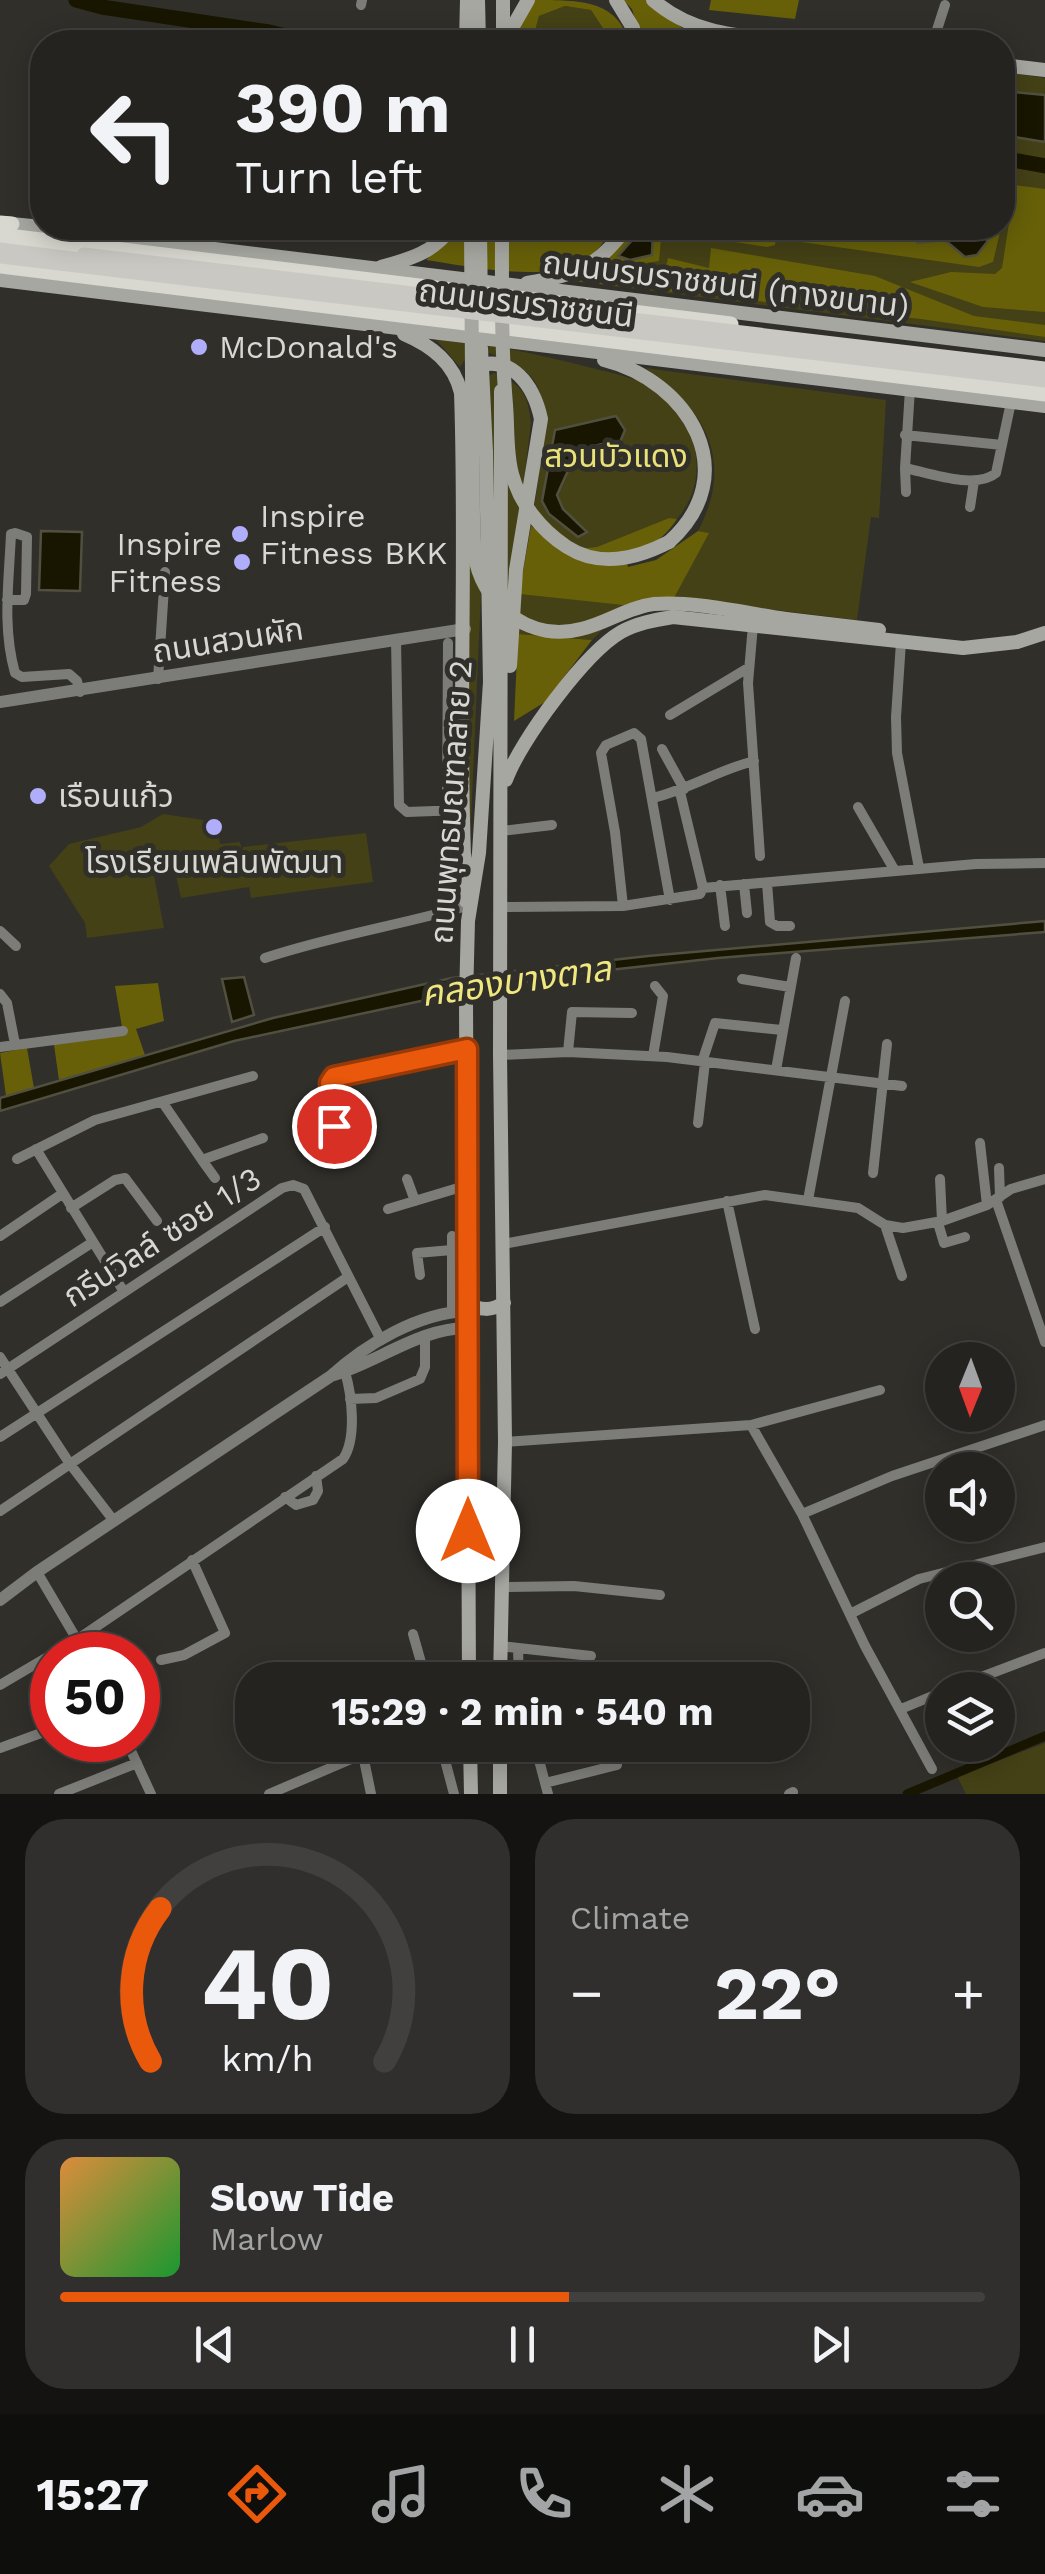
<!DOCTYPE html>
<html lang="en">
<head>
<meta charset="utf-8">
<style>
	body { margin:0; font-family:"Work Sans","Noto Sans Thai",sans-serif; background:#302f2d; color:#f1f3f6; height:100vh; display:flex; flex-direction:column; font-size:38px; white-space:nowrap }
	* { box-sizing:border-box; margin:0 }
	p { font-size:32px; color:#a3a4a5 }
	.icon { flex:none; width:55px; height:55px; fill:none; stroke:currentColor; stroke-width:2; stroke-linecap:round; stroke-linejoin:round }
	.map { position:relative; height:1794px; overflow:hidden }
	.panel { display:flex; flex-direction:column; gap:25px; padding:25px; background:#141312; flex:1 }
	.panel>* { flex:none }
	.banner { position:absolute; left:30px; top:30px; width:985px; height:210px; border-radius:40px; box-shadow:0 5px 25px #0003,0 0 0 2px #41403e; background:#242320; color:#f1f3f6; overflow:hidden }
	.needle { width:65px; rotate:181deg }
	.tools { position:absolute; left:925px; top:1342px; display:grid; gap:20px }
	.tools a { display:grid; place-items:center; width:90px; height:90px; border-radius:50%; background:#242320; box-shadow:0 5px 25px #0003,0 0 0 2px #41403e; font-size:50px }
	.speed { position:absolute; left:30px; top:1632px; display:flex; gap:20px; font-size:50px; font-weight:700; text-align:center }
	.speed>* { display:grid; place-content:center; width:130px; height:130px; border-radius:50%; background:#242320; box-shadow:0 5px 25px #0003,0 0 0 2px #41403e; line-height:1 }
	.speed .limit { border:15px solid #d22; background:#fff; color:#111 }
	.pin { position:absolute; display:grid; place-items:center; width:85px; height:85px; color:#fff; margin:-42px; border:5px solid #fff; border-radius:50%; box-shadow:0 2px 10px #0007 }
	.me { position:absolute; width:110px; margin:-55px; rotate:0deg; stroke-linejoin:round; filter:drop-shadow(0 0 8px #0008) }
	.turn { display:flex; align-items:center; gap:35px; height:210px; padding:0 40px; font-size:45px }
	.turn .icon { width:130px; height:130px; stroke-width:2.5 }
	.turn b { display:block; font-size:70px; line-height:85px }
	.big { font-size:75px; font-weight:700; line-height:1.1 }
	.panel .widget { flex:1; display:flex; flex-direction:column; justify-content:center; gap:15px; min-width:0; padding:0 35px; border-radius:40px; background:#302f2d }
	.panel .dial { align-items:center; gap:0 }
	.dial svg { height:260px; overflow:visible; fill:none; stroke:#41403e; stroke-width:7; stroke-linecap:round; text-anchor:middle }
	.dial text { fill:#f1f3f6; stroke:none }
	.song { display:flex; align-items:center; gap:30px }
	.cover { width:120px; height:120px; border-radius:15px; background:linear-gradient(135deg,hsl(30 70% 55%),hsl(130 70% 35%)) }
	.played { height:10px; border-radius:5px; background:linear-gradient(90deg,#ea580c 55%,#41403e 55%) }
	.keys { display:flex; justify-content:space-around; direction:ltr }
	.heat { display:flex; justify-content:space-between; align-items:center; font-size:55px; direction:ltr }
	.panel .tiles { flex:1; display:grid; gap:25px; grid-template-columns:1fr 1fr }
	.widget:last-child { grid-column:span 2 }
	.trip { position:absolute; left:235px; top:1662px; width:575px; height:100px; border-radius:40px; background:#242320; box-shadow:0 5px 25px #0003,0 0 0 2px #41403e; font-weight:700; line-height:100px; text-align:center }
	.tab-bar { display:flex; height:160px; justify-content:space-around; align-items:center; background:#0e0e0d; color:#a3a4a5 }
	.tab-bar .icon { width:70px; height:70px }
	.tab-bar .active { color:#ea580c }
	.tab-bar b { font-size:45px; color:#f1f3f6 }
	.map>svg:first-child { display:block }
	.green { fill:#444116 }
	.forest { fill:#676009 }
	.water { fill:#181601; stroke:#515040; stroke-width:2.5 }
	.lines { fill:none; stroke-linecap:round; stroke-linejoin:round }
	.canal { stroke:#181601; stroke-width:9 }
	.river { stroke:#181601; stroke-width:15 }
	.minor { stroke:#7c7c79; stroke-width:10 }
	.tertiary { stroke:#7c7c79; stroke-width:12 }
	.secondary { stroke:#a7a7a2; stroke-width:14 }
	.primary { stroke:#c9c8c2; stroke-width:15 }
	.trunk { stroke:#d8d8d0; stroke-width:15 }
	.secondary-bridge { stroke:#a7a7a2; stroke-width:14 }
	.primary-bridge { stroke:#c9c8c2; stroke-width:15 }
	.route-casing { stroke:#983908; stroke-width:25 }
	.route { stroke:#ea580c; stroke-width:18 }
	.poi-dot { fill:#b0aefa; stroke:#302f2a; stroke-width:4 }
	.labels { text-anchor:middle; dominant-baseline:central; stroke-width:10; stroke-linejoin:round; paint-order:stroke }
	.street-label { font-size:32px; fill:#d7d7d3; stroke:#302f2a }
	.poi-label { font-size:32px; fill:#d7d7d3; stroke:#302f2a; text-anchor:start }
	.park-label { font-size:32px; fill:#eae278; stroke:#302f2a }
	.water-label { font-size:35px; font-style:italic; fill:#f0e87e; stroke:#302f2a }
</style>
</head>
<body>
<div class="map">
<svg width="1045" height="1794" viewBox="0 0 1045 1794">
	<rect width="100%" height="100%" fill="#302f2a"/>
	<path class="green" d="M565,6L591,10L612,42H532L539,16Z
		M1003,72L1045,78V341L573,281L607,260L632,228H1002Z
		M432,335C486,344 539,354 592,368C613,373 641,379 658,391C680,408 692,428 696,455C699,480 692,501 677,519L669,518L597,547L563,550L531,526C536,495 550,419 539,390C532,369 508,360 489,353L464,361L460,367Z
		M645,368L886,400L879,518L871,517L857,620L674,598L708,533L698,531C735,461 706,409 645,368Z
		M494,373C521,385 527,391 531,422L509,608L482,571L470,843H466L468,386Z
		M519,594L657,608L607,625L592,640L518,634Z
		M163,814L217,822L220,844L240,842L242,852L243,847L366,833L373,882L251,898L249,887L181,898L173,862L152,865L164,928L87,938L85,923L49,866L69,844L141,827Z
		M1045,1743V1794H966L957,1776Z"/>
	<path class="forest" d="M535,0C580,0 617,0 629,42H612L591,10L565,6L539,16L532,42H515L522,12Z
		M623,0H646L685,30L750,42H642L632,9Z
		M711,0H799L795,19L709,10Z
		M1015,185L1045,189V312L983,307L910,282L951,272L995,274L1002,268Z
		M461,228H614C607,237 598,251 589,258C552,285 468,266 426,260Z
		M632,228H643L619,256L652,255L653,228H662L659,261L598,270L597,266L615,251Z
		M668,228H777L775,245L767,247L677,233L668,231Z
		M786,228H812L821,234L837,228H863L880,238L912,237L919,243L945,240L987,242L986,228H1001L993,262L979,267L794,241L786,233Z
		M711,248L875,276L974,316L1045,325V337L921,319L573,281L581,276L632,278L666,266L668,258L709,268Z
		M669,518L677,519C662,541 650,548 624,551L628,567L656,560L698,531L709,533L674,598L661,609L519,594L531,526L563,550L597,547Z
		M518,634L592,640L545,702L514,721Z
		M158,983L164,1021L136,1029L145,1055L59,1080L53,1038L122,1027L115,986Z
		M27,1048L34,1088L6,1096L0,1053Z"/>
	<path class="water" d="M1002,91L1045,95V142L1003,135Z
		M643,228H653L652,255L630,260L618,256Z
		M863,228H986L987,242L977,255L965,257L945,240L918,243L912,237L879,238Z
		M616,416L625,430L620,442C575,444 574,458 557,495L563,509L587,532L578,537L549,514L542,501L555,430Z
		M41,531L82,532L80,591L39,590Z
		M1045,921V932L718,958L573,974L449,995L234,1041L0,1111V1098L273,1018L452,978L648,956Z
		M244,977L254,1015L232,1022L222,979Z"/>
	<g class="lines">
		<path class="canal" d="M907,1794L1045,1736"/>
		<path class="river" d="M76,0L102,7L269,32L312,42
			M1002,158L1045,166"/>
		<path class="minor" d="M361,5L362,0
			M933,42L945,5
			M910,389L905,468C929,473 976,490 996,473L1011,402
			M905,435L1002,445
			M905,468L906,492
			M970,507L974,481
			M7,600H24L26,594L27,537L15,533L11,534C9,581 2,627 15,673L22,677L69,674L77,681L80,692
			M753,625L748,683L760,856
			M396,640L399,805L407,812L461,810
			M901,642L896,717L897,753L919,868
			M158,679L165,572
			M670,715L748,668
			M662,749L684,789
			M652,798C688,790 718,770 754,761
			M858,807L895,871
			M447,810L448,643
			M501,831L552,825
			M767,883L770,922L777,926H790
			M744,884L747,913
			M720,885L725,926
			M703,888L976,864L1045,863
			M623,906L615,832L601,753L606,745L634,733L641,739L670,900
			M501,907L623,906L700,894L703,888L680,792
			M0,931L16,946
			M265,958C331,936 400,925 467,906
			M742,979L790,987
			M0,994L7,1003L15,1044
			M0,1047L123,1031
			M568,1052L572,1012L632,1013
			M500,1055L568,1052L667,1057L902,1086
			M653,1056L663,996L655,986
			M702,1062L715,1023L782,1030
			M776,1070L796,958
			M163,1103L202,1160L263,1138
			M698,1123L705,1062
			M334,1126L330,1083L334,1077L467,1049
			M980,1143L987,1205
			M36,1149L124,1292
			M17,1159L95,1120L253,1076
			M202,1160L215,1178
			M999,1168L1000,1197
			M873,1173L887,1044
			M407,1179L415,1201
			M940,1179L942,1221
			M808,1200L845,1001
			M996,1200L1045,1342
			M727,1201L755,1329
			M71,1208L115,1180L125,1178L157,1221
			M388,1209L468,1185
			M938,1223L944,1243L965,1237
			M885,1225L902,1276
			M0,1236L62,1194
			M503,1244L765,1195L858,1208L885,1225L903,1228L942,1221L987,1205L1011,1189L1045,1179
			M420,1275L417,1253L452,1250
			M0,1302L93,1242
			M452,1312V1236
			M0,1357L70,1464L114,1521
			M0,1374L282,1188L293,1185L304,1189L381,1340
			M350,1399L376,1398L420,1379L425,1367V1336
			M751,1425L880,1390
			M0,1437L325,1227
			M505,1442L751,1425L802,1514L865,1646L932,1769
			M285,1497L296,1505L313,1500L318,1491L316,1476
			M0,1511L348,1277
			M802,1514L892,1476L1045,1425
			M37,1572L86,1655
			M502,1587L574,1586L660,1595
			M850,1614L919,1579L1045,1547
			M413,1634L426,1680
			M500,1646L591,1656
			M518,1650L519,1680
			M161,1660L184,1655L225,1633L192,1560
			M0,1685L78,1639L343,1459C357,1439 352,1395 345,1372
			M947,1690L1045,1653
			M901,1709L942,1692
			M126,1740L151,1794
			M361,1745L371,1794
			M441,1745L454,1794
			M535,1745L548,1794
			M0,1748L52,1729
			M545,1783L617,1765
			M59,1794L137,1763
			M269,1794L363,1754
			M789,1794L793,1792"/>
		<path class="tertiary" d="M0,702L465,629
			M334,1375C378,1362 420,1328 467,1328
			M0,1600L37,1572L331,1376C366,1344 418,1313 467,1311"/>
		<path class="secondary" d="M478,0L479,42
			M503,0V39
			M616,0L633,28L635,42
			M653,0C693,35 741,36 793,42
			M466,42L467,0
			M504,42L528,0
			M1002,65L1045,70
			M1,223L42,227
			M43,228L1045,350
			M381,267C410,259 433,253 451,228
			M0,280L1045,406
			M527,283C574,276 598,267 626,228
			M404,334C432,346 454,363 461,393C467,562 457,732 466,901
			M604,360C689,381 745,474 669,542
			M474,367C512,353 534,386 541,419L516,570L510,666
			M786,619L879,630
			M506,780C520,741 585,653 621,632C637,623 655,620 673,617L963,648L1017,642L1045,633
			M467,1302C479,1311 492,1311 504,1303
			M468,1503L486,1511L503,1505
			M467,1559L487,1552L503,1559
			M469,1680L466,999L468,921L479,853L490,682L486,452
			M500,1680L505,1442L500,1055L501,391
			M470,1745L471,1794
			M500,1794V1745"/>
		<path class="primary" d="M0,244L84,255"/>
		<path class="trunk" d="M0,223L12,224
			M0,235L731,324
			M0,266L1045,394"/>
		<path class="secondary-bridge" d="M471,228L473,516C474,531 473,547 476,562C487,609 533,642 581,629C607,623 628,607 654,604C697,601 744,613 786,619
			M480,228L481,311
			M502,228C502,287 501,346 506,405C508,428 506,452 512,474C520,504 541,530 567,547C600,568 636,559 669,542
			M481,348L486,452"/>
		<path class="primary-bridge" d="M84,255L1045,369
			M0,256L1045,380"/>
	</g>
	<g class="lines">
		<defs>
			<path id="route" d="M334,1126L330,1083L334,1077L467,1049L468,1531"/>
		</defs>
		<use href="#route" class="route-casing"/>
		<use href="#route" class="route"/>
	</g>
	<g class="poi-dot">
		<circle cx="199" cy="347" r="10"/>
		<circle cx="240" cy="534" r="10"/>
		<circle cx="242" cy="562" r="10"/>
		<circle cx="38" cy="796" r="10"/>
		<circle cx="214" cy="827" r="10"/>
	</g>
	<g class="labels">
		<g class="street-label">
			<text transform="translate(726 284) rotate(7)">ถนนบรมราชชนนี (ทางขนาน)</text>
			<text transform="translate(526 303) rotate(7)">ถนนบรมราชชนนี</text>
			<text transform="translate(228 640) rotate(-9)">ถนนสวนผัก</text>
			<text transform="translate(451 802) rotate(-86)">ถนนพุทธมณฑลสาย 2</text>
			<text transform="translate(162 1237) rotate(-33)">กรีนวิลล์ ซอย 1/3</text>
		</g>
		<g class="poi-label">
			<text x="219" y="347">McDonald's</text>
			<text x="260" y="516">Inspire<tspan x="260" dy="37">Fitness BKK</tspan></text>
			<text x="222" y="544" text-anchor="end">Inspire<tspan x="222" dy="37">Fitness</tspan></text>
			<text x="58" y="796">เรือนแก้ว</text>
			<text x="214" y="862" text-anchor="middle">โรงเรียนเพลินพัฒนา</text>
		</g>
		<g class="park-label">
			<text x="616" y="456">สวนบัวแดง</text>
		</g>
		<g class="water-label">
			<text transform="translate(516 981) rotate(-8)">คลองบางตาล</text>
		</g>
	</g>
</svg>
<div class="tools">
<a><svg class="needle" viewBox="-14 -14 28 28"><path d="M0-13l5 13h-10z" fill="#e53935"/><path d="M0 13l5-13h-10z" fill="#a3a4a5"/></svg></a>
<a><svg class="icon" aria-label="sound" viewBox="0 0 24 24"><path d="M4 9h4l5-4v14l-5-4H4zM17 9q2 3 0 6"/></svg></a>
<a><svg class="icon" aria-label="search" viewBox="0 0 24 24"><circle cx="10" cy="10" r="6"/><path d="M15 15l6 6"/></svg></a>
<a><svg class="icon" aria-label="layers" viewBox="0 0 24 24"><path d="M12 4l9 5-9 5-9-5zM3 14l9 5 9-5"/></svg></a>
</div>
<div class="speed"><div class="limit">50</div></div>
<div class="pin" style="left:334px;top:1126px;background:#d93025"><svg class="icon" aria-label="arrive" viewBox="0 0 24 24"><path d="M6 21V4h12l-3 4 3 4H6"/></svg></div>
<svg class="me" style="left:468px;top:1531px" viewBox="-20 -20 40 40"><circle r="19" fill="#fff"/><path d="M0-13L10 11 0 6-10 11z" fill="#ea580c"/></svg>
<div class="trip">15:29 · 2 min · 540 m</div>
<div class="banner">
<div class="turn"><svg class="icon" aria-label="left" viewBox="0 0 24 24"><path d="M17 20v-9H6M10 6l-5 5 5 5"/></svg><div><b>390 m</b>Turn left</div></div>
</div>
</div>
<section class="panel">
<div class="tiles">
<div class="widget dial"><svg viewBox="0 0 100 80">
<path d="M14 69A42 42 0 1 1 86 69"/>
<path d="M14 69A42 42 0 0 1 17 22" stroke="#ea580c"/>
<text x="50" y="56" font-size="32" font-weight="700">40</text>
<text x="50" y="72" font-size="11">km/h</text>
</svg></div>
<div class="widget"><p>Climate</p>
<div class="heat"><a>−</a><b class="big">22°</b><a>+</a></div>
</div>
<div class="widget">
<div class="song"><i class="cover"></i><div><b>Slow Tide</b><p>Marlow</p></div></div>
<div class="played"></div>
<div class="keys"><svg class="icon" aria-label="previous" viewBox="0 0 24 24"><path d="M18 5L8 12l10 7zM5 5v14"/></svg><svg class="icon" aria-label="pause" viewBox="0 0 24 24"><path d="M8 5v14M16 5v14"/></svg><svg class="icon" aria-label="next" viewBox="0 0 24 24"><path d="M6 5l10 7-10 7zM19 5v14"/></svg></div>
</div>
</div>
</section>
<nav class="tab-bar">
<b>15:27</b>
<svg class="icon active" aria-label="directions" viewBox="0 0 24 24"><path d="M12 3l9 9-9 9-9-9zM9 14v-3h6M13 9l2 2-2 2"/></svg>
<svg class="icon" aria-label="music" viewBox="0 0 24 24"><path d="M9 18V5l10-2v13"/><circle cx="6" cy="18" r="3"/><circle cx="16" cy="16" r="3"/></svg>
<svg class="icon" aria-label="phone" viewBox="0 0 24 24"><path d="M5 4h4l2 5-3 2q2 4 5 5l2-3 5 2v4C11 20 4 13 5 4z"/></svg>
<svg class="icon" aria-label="climate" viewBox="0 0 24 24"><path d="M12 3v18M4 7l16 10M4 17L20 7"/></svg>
<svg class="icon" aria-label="car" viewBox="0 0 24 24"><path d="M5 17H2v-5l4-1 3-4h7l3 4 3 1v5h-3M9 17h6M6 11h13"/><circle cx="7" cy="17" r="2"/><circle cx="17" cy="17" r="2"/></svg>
<svg class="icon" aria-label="filters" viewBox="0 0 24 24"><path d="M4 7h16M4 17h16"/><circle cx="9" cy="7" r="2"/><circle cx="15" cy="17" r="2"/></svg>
</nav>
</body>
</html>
